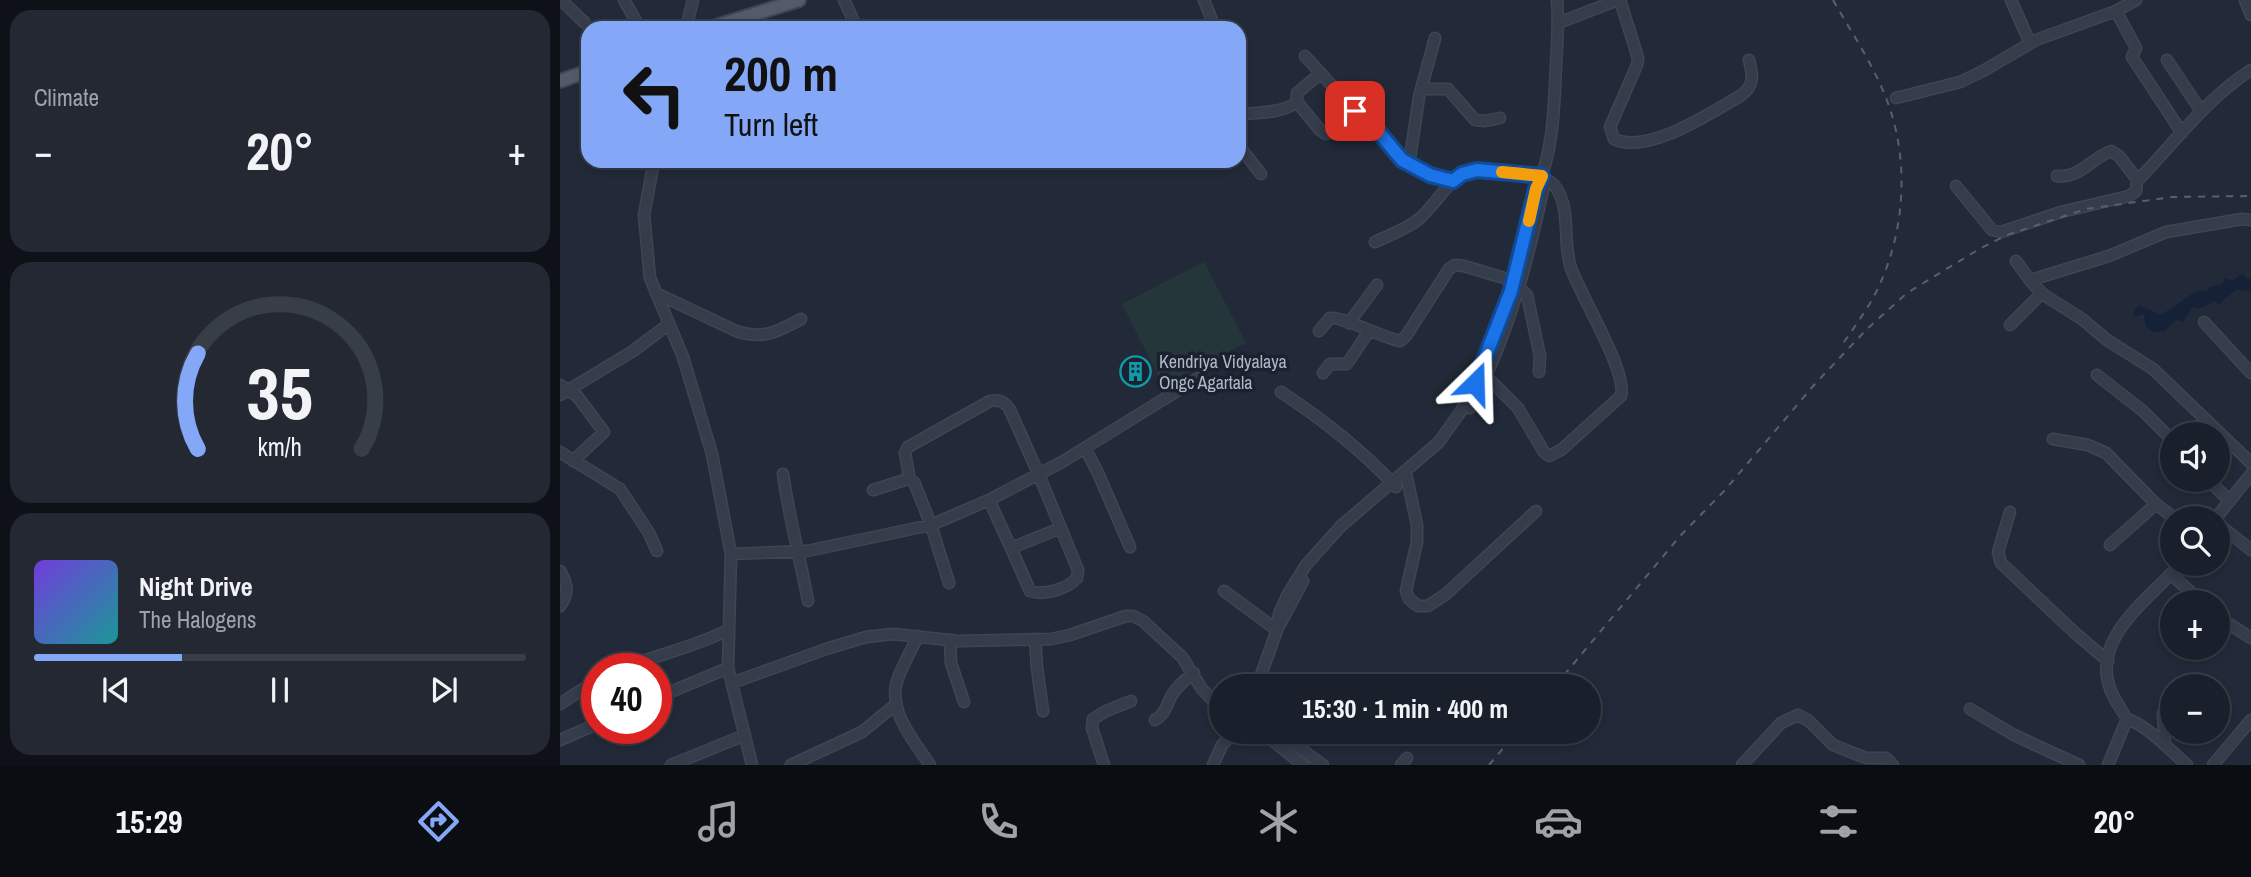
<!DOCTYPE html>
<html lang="en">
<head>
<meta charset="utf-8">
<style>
	body { margin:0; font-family:"Archivo Narrow",sans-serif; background:#232833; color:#f1f3f6; height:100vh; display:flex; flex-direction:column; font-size:26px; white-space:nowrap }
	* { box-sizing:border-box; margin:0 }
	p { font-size:23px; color:#9fa3a9 }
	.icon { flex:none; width:38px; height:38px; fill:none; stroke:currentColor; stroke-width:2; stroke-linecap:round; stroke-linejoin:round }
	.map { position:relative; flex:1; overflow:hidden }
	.panel { display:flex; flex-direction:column; gap:10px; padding:10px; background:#0e1218; width:560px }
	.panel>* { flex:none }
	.hud { position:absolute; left:21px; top:21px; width:665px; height:147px; border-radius:21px; box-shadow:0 4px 10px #0003,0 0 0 2px #383e47; background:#84a8f7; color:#111; overflow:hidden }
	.controls { position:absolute; left:1600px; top:422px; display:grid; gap:14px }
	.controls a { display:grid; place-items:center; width:70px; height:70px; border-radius:50%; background:#1a202b; box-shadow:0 4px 10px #0003,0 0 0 2px #383e47; font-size:35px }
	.speed { position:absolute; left:21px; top:653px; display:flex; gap:14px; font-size:35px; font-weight:700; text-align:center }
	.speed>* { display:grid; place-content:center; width:91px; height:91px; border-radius:50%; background:#1a202b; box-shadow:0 4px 10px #0003,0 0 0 2px #383e47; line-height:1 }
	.speed .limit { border:10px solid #d22; background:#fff; color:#111 }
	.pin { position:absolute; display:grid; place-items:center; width:60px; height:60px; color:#fff; margin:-30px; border-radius:14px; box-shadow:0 4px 10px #0006 }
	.me { position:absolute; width:77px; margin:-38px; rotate:22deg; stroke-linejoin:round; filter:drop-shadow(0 0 5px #0008) }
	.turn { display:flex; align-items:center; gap:24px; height:147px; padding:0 28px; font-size:32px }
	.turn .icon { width:91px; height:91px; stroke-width:2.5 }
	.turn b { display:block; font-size:49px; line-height:60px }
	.big { font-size:52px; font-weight:700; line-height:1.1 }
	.panel .card { flex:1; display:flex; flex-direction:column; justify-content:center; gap:10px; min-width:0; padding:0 24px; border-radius:21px; background:#232833 }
	.panel .dial { align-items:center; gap:0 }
	.dial svg { height:182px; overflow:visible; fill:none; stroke:#383e47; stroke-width:7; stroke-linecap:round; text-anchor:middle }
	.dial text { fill:#f1f3f6; stroke:none }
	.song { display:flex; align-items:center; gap:21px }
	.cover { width:84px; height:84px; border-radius:10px; background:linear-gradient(135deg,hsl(260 70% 55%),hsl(180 70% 35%)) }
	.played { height:7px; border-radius:4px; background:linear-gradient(90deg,#84a8f7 30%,#383e47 30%) }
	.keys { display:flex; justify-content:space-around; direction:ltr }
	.heat { display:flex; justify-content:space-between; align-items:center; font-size:38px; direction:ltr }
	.trip { position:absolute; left:649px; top:674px; width:392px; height:70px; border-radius:35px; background:#1a202b; box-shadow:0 4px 10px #0003,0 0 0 2px #383e47; font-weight:700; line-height:70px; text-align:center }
	.menu { display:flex; height:112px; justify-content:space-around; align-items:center; background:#0a0d11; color:#9fa3a9 }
	.menu .icon { width:49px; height:49px }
	.menu .selected { color:#84a8f7 }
	.menu b { font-size:32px; color:#f1f3f6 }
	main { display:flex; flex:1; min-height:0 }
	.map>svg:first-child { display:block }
	.green { fill:#24363a }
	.water { fill:#152137 }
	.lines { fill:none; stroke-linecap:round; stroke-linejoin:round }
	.minor-casing { stroke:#3f4553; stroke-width:13 }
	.major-casing { stroke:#3f4553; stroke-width:16 }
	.minor { stroke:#353c4a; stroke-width:10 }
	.major { stroke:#535b6a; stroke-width:12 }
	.rail { stroke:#576071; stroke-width:2; stroke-dasharray:7 7; stroke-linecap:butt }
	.route-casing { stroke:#114b97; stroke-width:18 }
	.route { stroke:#1a73e8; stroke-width:12 }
	.slow { stroke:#f59e0b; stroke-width:12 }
	.labels { text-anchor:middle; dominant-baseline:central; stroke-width:7; stroke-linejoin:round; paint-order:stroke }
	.poi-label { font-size:18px; fill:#b0b7c6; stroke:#1b212e; text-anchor:start }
</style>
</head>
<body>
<main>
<section class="panel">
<div class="card"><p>Climate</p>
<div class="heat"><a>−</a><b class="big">20°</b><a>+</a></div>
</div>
<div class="card dial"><svg viewBox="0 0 100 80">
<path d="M14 69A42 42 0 1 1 86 69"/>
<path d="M14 69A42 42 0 0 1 14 27" stroke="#84a8f7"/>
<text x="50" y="56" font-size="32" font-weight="700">35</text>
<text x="50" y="72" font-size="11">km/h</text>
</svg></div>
<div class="card">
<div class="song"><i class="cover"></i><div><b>Night Drive</b><p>The Halogens</p></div></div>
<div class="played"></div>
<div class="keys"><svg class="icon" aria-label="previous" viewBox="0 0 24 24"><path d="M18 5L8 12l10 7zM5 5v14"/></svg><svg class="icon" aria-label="pause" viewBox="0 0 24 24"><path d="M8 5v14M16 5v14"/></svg><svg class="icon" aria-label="next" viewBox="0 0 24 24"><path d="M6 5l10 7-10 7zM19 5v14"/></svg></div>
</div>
</section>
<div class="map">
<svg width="1691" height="765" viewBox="0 0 1691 765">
	<rect width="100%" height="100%" fill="#222a39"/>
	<path class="green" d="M644,262L686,343L603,385L562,304Z"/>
	<path class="water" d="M1683,273L1687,279H1691V294L1689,290L1682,291L1677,289L1658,305L1655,301L1638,309L1633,307L1623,322L1616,320L1604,331L1592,332L1586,326L1584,314L1574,317L1575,309L1580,305L1601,315L1638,290L1647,292L1649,287L1661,284L1666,278L1672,281Z"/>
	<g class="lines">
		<defs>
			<path id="minor" d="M1,0L25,23
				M64,0L80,28
				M284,0L297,28
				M644,0L655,28
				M1060,0L1078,58L1077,65L1050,127L1054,139C1088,155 1150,113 1180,96C1195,86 1193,76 1189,60
				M1451,0L1470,43
				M1685,0L1691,15
				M1556,11L1576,48L1572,57L1622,133
				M998,23L1058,0
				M126,28L133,0
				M745,56L795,111L813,125L842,160L870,175L893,181
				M1607,60L1641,111
				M862,89H888L915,120L925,121L940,118
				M1336,98L1400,82L1423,71L1476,40L1556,11L1576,0
				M737,102L760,130L766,134L772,131L795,111
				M679,114C697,113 723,113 737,102V93L761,73
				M679,146L701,174
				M94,161L84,215L90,278L123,357L152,454L171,554L168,668L192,765
				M849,165L859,97L875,38
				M1497,176C1519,179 1532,158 1551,151L1559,156L1576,178L1579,179C1615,142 1647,98 1691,70
				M1396,186L1432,230L1441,232L1501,212L1569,196L1576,191L1577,179
				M1691,220L1682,219L1606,232L1549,256L1474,279L1472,283L1484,295L1522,319L1547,340L1593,369L1691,463
				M815,242C829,235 847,229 859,219C879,202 889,174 917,170C936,171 982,171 994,185C1012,207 1002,242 1011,268C1020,295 1068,372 1061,396L1001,450L989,456L984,452L958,408L926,376
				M1456,261L1472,283
				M960,288L967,295L980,356L979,372
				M96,293L176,331C203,340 217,332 241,319
				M1644,322L1691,373
				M789,323L817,285
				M1450,325L1482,293
				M759,331L770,318C782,316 823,338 840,341L846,336L889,269L895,265L904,266L954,281
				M763,373L770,364H787L809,331
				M1537,375L1583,411L1612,440
				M0,385L17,396L44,432L13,461
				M721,392C762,419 803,451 836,487
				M0,395L73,351L109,324
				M910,408C947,340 967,265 983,190L982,177
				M1493,439L1528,445L1546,453L1596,504L1614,518
				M525,448L538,473L570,547
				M0,452L60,489L89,533L97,551
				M223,474C229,517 240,558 248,601
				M847,478L857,525V542L846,591L849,599L858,606H868L886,594L976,511
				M350,480L345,453L348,447L430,401C440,399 445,402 450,410L479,475L518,570L517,578C507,589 484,596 470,591L451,548
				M1648,480L1669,500
				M313,490L348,479L354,482L371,525L389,583
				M429,500L451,548L501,528
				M1450,512L1438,552L1441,563L1515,633L1548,661
				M1656,518L1691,474
				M1657,523L1691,550
				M1550,545L1596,504
				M171,554L247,551L371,525L429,500L502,462L638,378
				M0,571C8,584 9,594 0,606
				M1611,574L1641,602
				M664,591L717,630
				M1657,616L1691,638
				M719,626L743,581
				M358,636C351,651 342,666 337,681C328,712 354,741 370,765
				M475,639L477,668L483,711
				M390,640L391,663L404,702
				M64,668C99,654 135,647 168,630
				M172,683L266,649L306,637L333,634L398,641L491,639L510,635L566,616H573L583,621L622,657L642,689L662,710
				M697,686L717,630L719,614L727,596L746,565L781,526L879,442L901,411L915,383L951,291L976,189C994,152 994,106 996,65C997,44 999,22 997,0
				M96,698L168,668
				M0,704L37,680
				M1410,709L1454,735L1519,765
				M1567,719C1587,725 1611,751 1627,765
				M595,720C606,714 606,705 612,695C617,686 625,680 634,673
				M702,732L743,765
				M717,732L763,765
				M0,740L37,724
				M1605,745L1603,713L1612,706
				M111,765L185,735
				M231,765L302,732L335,705
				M544,765L532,728L533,719L546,711L571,701
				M653,765L662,745L674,732
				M841,765L847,758
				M1182,765L1221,723L1238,715L1249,721L1273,745L1306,758H1326L1333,765
				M1548,765L1567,719C1562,710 1555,701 1551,691C1529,638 1591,598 1620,564
				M1653,765L1691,720"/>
			<path id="major" d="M150,28L239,0
				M0,81L28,71"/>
		</defs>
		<use href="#minor" class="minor-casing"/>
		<use href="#major" class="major-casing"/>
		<use href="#minor" class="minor"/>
		<use href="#major" class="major"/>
		<path class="rail" d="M1273,0C1293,35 1317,70 1330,109C1349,166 1344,232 1319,286C1310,306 1295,326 1282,345
			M995,686L1120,536L1165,490L1254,385L1307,329L1347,293L1421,248L1447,235L1526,209L1612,197L1691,196
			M929,765L957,732"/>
	</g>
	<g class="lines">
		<defs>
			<path id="route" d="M795,111L813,125L842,160L870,175L893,181L902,174L917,170L982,176L976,189L951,291L915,383"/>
		</defs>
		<use href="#route" class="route-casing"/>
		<use href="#route" class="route"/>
		<path class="slow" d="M942,172L982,176L976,189L969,221"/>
	</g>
	<defs>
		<symbol id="building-ring" viewBox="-11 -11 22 22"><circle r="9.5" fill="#1b212e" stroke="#0f9aa8" stroke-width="1.5"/><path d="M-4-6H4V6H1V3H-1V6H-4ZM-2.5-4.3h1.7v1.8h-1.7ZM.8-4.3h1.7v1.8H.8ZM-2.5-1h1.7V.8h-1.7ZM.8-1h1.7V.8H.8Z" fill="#0f9aa8"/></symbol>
	</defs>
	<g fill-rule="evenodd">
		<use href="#building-ring" x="558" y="354" width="35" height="35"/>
	</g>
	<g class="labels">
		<g class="poi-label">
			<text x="599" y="361">Kendriya Vidyalaya<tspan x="599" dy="21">Ongc Agartala</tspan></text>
		</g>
	</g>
</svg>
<div class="controls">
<a><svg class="icon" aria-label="sound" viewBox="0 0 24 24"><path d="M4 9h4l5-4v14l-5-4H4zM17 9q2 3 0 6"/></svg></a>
<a><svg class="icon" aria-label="search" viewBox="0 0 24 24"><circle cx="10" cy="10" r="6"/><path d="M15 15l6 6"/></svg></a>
<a>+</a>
<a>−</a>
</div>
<div class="speed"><div class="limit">40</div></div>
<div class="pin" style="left:795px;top:111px;background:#d93025"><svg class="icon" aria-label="arrive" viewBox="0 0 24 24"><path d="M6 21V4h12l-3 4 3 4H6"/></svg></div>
<svg class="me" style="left:915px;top:383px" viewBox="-20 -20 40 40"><path d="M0-17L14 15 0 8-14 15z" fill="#1a73e8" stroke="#fff" stroke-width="4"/></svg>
<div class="trip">15:30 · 1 min · 400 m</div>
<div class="hud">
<div class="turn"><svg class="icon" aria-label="left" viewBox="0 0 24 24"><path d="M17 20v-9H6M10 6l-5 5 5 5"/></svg><div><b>200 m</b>Turn left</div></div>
</div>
</div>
</main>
<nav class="menu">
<b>15:29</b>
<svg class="icon selected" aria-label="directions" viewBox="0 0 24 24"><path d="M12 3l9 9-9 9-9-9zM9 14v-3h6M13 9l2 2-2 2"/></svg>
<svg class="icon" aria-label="music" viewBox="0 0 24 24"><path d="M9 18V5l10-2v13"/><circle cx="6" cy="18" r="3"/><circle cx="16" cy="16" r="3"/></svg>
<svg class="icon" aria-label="phone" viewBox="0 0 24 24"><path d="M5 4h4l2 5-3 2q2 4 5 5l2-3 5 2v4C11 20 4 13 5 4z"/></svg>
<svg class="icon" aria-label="climate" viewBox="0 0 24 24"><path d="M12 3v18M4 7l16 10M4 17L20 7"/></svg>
<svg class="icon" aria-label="car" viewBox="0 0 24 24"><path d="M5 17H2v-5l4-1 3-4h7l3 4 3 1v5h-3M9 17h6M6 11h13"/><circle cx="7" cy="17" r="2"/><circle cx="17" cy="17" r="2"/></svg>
<svg class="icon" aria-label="filters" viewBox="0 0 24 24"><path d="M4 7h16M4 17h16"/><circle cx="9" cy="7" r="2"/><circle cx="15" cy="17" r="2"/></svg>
<b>20°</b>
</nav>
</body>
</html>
